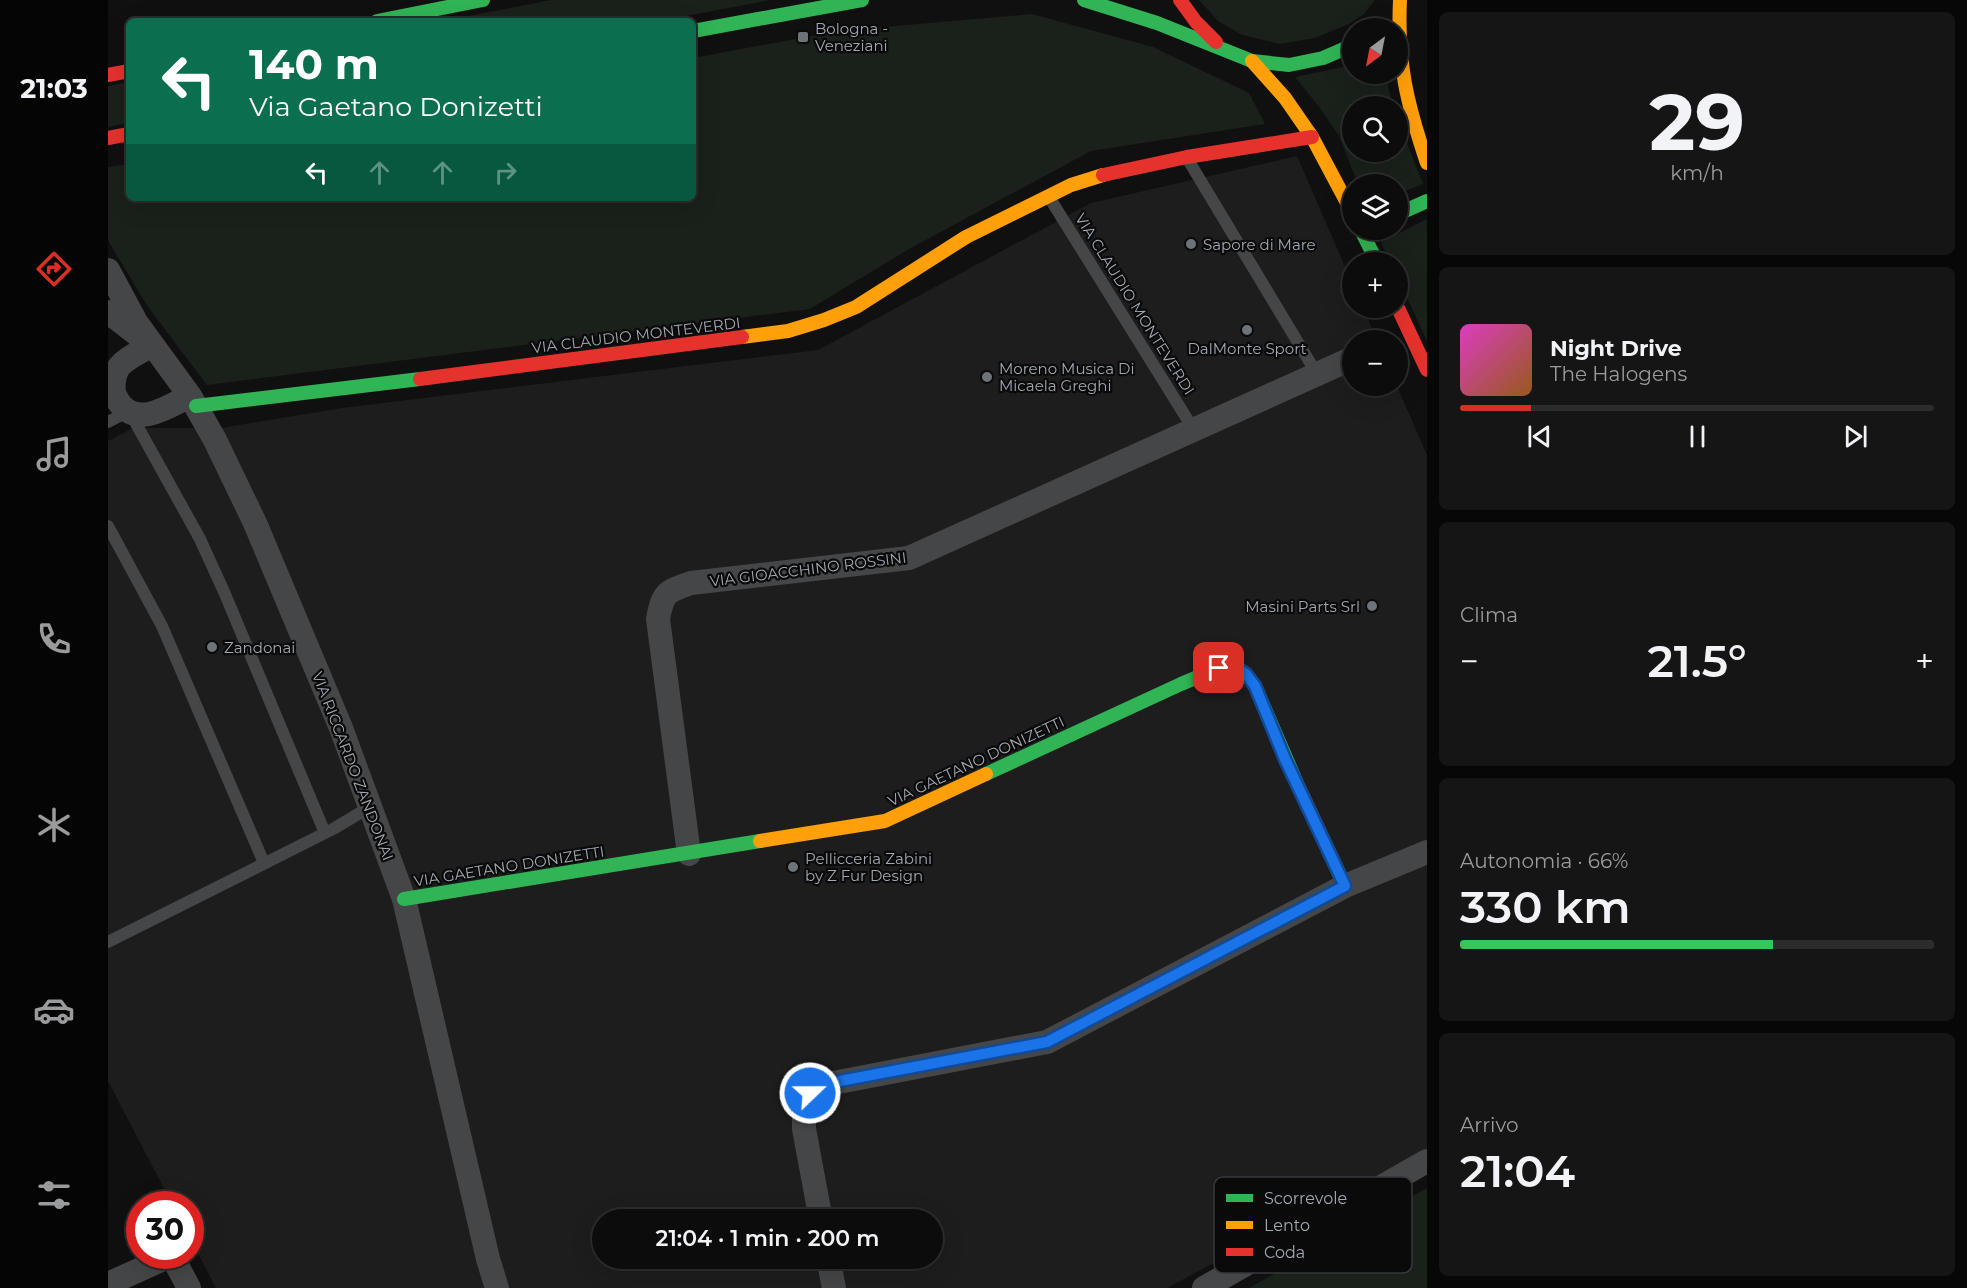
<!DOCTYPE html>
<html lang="it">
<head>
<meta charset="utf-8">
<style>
	body { margin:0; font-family:Montserrat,sans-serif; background:#151515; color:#f1f3f6; height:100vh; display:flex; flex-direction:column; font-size:22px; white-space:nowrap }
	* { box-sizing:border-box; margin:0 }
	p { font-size:20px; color:#9a9b9d }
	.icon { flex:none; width:33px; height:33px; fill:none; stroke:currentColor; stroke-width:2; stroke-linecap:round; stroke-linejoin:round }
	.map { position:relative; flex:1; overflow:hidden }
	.drawer { display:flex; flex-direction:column; gap:12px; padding:12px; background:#070707; width:540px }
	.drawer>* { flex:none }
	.hud { position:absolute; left:18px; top:18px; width:570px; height:183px; border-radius:9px; box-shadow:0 6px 24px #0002,0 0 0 2px #2c2c2d; background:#0b6e4f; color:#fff; overflow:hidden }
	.needle { width:39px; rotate:212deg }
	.controls { position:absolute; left:1234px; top:18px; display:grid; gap:12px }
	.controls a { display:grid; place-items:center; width:66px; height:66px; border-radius:50%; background:#0c0c0c; box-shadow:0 6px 24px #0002,0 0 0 2px #2c2c2d; font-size:30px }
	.speed { position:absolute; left:18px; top:1191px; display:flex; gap:12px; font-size:30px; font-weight:700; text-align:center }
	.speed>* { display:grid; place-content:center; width:78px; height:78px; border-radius:50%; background:#0c0c0c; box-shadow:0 6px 24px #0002,0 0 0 2px #2c2c2d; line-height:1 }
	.speed .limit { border:9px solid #d22; background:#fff; color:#111 }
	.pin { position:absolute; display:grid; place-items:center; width:51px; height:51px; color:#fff; margin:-26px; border-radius:12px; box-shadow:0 3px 9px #0006 }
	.me { position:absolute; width:66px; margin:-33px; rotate:68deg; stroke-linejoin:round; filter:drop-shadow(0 0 4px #0008) }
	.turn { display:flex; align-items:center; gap:21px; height:126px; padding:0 24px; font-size:27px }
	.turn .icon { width:78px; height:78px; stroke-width:2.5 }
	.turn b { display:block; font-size:42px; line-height:51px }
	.lanes { display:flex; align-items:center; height:57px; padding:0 24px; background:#0003; justify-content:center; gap:30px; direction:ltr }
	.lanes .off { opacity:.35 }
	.big { font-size:45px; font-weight:600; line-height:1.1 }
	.drawer .tile { flex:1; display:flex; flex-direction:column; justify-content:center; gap:9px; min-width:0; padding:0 21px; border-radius:9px; background:#151515 }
	.drawer .dial { align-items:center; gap:0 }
	.dial b { font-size:78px; line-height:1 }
	.song { display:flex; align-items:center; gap:18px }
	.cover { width:72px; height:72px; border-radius:9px; background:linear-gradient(135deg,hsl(310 70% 55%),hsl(30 70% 35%)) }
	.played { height:6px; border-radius:3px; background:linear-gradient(90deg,#d93025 15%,#2c2c2d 15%) }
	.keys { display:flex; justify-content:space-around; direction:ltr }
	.heat { display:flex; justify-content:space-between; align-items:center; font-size:33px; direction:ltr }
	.charge { height:9px; border-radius:4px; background:linear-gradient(90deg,#34c759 66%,#2c2c2d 0) }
	.trip { position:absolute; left:484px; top:1209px; width:351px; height:60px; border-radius:30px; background:#0c0c0c; box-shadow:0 6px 24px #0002,0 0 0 2px #2c2c2d; font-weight:600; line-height:60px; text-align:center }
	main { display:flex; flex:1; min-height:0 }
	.dock { display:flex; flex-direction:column; width:108px; justify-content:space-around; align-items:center; background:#050505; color:#9a9b9d }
	.dock .icon { width:42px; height:42px }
	.dock .on { color:#d93025 }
	.dock b { font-size:27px; color:#f1f3f6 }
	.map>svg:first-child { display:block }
	.built { fill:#1d1d1e; fill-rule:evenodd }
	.green { fill:#1a201a }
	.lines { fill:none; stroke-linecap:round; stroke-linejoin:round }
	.lane { stroke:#444648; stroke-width:12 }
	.street { stroke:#444648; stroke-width:24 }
	.fast { stroke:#30b455; stroke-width:14 }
	.slow { stroke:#ff9f0a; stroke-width:14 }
	.jam { stroke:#e5322d; stroke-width:14 }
	.route-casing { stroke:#114b97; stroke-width:15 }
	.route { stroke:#1a73e8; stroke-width:10 }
	.poi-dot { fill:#6e7379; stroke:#0a0a0b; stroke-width:2 }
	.labels { text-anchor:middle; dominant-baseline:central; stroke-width:4.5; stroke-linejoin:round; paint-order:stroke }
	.poi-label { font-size:15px; fill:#a1a8b1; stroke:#0a0a0b; text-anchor:start }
	.street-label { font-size:15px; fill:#a1a8b1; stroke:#0a0a0b }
	.key { fill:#0a0a0b; stroke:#37393d; stroke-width:1.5 }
	.key-label { font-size:16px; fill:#a1a8b1 }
</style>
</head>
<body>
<main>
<nav class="dock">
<b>21:03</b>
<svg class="icon on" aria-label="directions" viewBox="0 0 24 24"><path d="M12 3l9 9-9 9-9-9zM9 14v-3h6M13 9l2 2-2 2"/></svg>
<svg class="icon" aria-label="music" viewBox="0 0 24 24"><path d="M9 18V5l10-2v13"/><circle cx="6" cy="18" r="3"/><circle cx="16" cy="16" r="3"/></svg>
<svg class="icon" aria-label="phone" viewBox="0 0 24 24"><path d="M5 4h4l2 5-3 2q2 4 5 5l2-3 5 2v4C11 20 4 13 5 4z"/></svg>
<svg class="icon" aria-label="climate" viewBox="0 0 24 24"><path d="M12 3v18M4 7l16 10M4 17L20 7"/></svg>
<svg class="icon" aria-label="car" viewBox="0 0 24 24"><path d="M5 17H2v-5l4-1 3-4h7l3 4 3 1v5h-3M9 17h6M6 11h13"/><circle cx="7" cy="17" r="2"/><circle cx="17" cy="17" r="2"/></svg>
<svg class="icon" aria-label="filters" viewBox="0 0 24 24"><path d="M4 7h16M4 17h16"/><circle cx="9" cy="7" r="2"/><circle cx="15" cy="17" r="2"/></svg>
</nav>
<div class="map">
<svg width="1319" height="1288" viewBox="0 0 1319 1288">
	<rect width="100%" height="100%" fill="#101010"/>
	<path class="built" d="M1189,156L1245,285V308H1255L1269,340H1245V386H1289L1319,455V1149L1059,1288H108L83,1240L82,1204H64L0,1081V441L25,428H113L234,408L710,350L983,203ZM495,1220H825V1258H495Z"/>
	<path class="green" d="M443,0H662L552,21H334Z
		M1091,0H1267L1256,14L1241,24L1207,38L1172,44L1134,35L1110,21Z
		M924,14L1045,47L1141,93L1157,124L983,151L801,249L702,309L99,385L40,307L2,244L0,239V167L21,164V198H585V58L730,31Z
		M1245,65V74H1277L1285,106H1245V152H1290V120L1315,184L1290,194V184H1250L1231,136L1212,108L1187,77Z
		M21,82V123L0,127V86Z
		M1319,219V341L1290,279V262H1282L1273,242Z
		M1319,1188V1288H1141Z"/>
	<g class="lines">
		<path class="lane" d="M1079,158L1209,374
			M941,197L1086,430
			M0,422L21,411L92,539L117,594L217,833
			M0,526L54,626L156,863
			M0,942L225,829L262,807"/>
		<path class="street" d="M0,270L28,322L82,396L107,440L147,523L233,728L296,899L380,1259L389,1288
			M0,312L30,335
			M0,380C4,388 7,398 13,405C32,427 61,406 82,396
			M6,394C3,362 19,360 44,345
			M581,854L550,619C555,592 558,592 583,583L801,558L1245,358
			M713,1220L696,1129V1108L702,1093L715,1085L939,1042L1237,886L1319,852
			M64,1256L81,1288
			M720,1258L726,1288
			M0,1284L62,1256
			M1096,1288L1319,1161"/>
		<path class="fast" d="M976,0L1049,23L1144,61L1181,65L1215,58L1245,45
			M269,21L375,0
			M585,31L754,0
			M1290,214L1319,201
			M1253,230L1269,262
			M88,406L312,379
			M878,774L1073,684L1111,668L1127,666L1138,674L1147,686L1191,788
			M296,899L652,841"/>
		<path class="slow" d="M1292,0C1289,63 1299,104 1319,163
			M1144,61L1177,98L1204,137L1245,214
			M634,337L680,331L716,320L748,307L858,237L963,185L995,175
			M1191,788L1237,886
			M652,841L777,821L878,774"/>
		<path class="jam" d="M1072,0L1088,22L1108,42
			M0,75L21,71
			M0,138L21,134
			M995,175L1079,157L1204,137
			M1290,308L1319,370
			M312,379L634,337"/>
	</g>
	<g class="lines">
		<defs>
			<path id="route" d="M702,1093L715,1085L737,1080L939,1042L1237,886L1177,759L1147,686L1138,674L1127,666L1111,668"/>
		</defs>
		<use href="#route" class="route-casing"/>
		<use href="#route" class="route"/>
	</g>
	<g class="poi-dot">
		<rect x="689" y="31" width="12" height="12" rx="3"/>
		<circle cx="1083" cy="244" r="6"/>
		<circle cx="1139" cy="330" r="6"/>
		<circle cx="879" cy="377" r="6"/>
		<circle cx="1264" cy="606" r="6"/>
		<circle cx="104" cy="647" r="6"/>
		<circle cx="685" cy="867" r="6"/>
	</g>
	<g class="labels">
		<g class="poi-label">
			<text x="707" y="28">Bologna -<tspan x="707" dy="17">Veneziani</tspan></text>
			<text x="1095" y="244">Sapore di Mare</text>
			<text x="1139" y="348" text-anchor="middle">DalMonte Sport</text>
			<text x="891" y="368">Moreno Musica Di<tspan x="891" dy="17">Micaela Greghi</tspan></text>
			<text x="1252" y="606" text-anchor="end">Masini Parts Srl</text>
			<text x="116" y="647">Zandonai</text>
			<text x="697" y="858">Pellicceria Zabini<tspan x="697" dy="17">by Z Fur Design</tspan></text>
		</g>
		<g class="street-label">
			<text transform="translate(1027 304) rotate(58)">VIA CLAUDIO MONTEVERDI</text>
			<text transform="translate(528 335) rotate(-7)">VIA CLAUDIO MONTEVERDI</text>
			<text transform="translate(700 569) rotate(-7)">VIA GIOACCHINO ROSSINI</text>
			<text transform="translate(868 761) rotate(-25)">VIA GAETANO DONIZETTI</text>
			<text transform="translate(245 766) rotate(69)">VIA RICCARDO ZANDONAI</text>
			<text transform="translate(401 866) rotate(-9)">VIA GAETANO DONIZETTI</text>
		</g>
	</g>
	<rect x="1106" y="1177" width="198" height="96" rx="9" class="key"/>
	<rect x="1118" y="1194" width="27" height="8" fill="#30b455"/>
	<rect x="1118" y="1221" width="27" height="8" fill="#ff9f0a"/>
	<rect x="1118" y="1248" width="27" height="8" fill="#e5322d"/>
	<g class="key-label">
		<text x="1156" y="1204">Scorrevole</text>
		<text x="1156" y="1231">Lento</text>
		<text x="1156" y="1258">Coda</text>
	</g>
</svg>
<div class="controls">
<a><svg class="needle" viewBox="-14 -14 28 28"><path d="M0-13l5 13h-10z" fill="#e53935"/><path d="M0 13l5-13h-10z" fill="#9a9b9d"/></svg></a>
<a><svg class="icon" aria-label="search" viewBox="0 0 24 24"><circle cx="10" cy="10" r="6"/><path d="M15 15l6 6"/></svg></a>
<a><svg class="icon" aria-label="layers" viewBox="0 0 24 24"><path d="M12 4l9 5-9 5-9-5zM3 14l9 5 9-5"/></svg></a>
<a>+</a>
<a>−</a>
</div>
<div class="speed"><div class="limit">30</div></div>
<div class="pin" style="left:1111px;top:668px;background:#d93025"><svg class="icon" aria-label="arrive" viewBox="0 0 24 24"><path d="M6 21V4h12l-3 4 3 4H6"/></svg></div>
<svg class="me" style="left:702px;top:1093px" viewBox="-20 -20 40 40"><circle r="17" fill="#1a73e8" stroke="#fff" stroke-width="3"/><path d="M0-11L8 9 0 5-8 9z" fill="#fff"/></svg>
<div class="trip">21:04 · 1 min · 200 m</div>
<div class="hud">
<div class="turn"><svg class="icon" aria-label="left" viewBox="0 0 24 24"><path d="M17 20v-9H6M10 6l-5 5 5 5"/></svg><div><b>140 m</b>Via Gaetano Donizetti</div></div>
<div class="lanes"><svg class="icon" aria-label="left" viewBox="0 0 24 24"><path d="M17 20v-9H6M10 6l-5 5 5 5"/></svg><svg class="icon off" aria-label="ahead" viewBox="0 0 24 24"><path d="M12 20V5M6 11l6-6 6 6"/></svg><svg class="icon off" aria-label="ahead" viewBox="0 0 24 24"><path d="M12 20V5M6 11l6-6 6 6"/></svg><svg class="icon off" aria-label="right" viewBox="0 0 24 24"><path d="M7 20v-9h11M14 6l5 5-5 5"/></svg></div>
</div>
</div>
<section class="drawer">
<div class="tile dial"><b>29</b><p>km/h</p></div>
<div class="tile">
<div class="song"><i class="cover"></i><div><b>Night Drive</b><p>The Halogens</p></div></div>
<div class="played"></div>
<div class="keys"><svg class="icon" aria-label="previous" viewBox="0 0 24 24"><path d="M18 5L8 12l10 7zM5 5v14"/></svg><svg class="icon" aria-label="pause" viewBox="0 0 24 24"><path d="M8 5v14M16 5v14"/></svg><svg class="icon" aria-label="next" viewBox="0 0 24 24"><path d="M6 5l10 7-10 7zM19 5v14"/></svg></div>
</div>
<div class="tile"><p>Clima</p>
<div class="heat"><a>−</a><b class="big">21.5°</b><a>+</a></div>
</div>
<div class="tile"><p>Autonomia · 66%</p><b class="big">330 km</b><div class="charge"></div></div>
<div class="tile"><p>Arrivo</p><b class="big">21:04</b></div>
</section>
</main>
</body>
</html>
